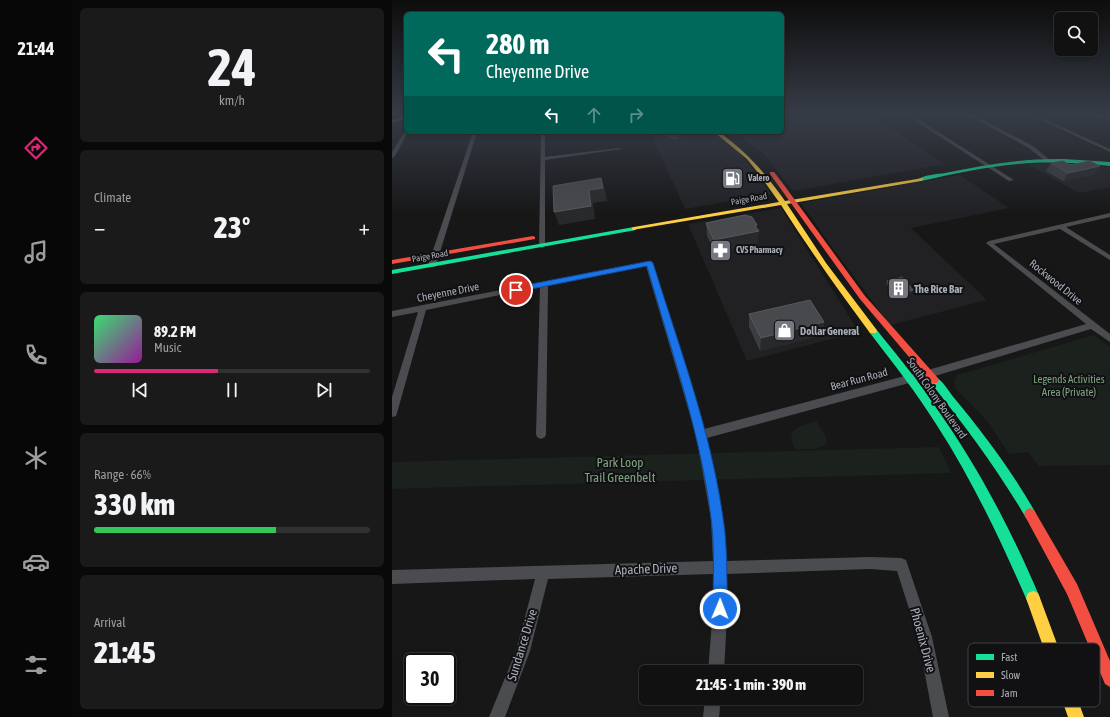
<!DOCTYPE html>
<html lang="en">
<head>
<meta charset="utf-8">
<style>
	body { margin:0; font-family:"Asap Condensed",sans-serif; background:#1a1a1a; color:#f1f3f6; height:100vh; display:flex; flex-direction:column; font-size:15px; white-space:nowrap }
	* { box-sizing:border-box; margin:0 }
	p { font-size:13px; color:#9c9d9f }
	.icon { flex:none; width:22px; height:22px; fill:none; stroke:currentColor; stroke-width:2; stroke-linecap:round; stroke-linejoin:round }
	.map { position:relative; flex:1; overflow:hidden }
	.drawer { display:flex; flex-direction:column; gap:8px; padding:8px; background:#090909; width:320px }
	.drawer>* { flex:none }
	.guide { position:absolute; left:12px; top:12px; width:380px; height:122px; border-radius:6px; box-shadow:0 2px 6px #0003,0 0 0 1px #303131; background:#00695c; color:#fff; overflow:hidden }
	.controls { position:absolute; left:662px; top:12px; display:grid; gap:8px }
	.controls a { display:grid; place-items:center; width:44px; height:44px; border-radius:6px; background:#111; box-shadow:0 2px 6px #0003,0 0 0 1px #303131; font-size:20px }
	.speed { position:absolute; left:12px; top:653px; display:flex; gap:8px; font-size:20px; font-weight:700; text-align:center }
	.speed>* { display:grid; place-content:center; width:52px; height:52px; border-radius:50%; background:#111; box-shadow:0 2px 6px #0003,0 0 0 1px #303131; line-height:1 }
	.speed .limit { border:2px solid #111; border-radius:6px; background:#fff; color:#111 }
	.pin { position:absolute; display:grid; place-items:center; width:34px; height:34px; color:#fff; margin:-17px; border:2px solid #fff; border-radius:50%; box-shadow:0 1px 4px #0007 }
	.me { position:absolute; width:44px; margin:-22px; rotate:1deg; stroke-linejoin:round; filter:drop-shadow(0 0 3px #0008) }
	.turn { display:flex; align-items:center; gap:14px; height:84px; padding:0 16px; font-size:18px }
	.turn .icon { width:52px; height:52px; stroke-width:2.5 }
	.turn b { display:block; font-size:28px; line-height:34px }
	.lanes { display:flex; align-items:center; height:38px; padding:0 16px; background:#0003; justify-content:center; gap:20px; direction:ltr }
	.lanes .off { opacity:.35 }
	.big { font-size:30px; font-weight:800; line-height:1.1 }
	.drawer .widget { flex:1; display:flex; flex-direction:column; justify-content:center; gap:6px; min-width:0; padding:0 14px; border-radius:6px; background:#1a1a1a }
	.drawer .dial { align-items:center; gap:0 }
	.dial b { font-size:52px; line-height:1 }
	.song { display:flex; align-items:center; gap:12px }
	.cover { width:48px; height:48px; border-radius:6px; background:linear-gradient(135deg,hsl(140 70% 55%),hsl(300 70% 35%)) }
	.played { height:4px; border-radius:2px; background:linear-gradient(90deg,#db2777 45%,#303131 45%) }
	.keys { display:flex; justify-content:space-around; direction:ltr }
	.heat { display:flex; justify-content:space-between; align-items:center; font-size:22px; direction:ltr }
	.charge { height:6px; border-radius:3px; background:linear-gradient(90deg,#34c759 66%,#303131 0) }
	.trip { position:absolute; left:247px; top:665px; width:224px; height:40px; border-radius:6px; background:#111; box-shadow:0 2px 6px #0003,0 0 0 1px #303131; font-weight:800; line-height:40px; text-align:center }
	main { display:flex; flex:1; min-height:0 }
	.dock { display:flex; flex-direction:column; width:72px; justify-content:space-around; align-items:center; background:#070707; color:#9c9d9f }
	.dock .icon { width:28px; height:28px }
	.dock .active { color:#db2777 }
	.dock b { font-size:18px; color:#f1f3f6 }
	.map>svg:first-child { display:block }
	.built { fill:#212124 }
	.green { fill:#1b211c }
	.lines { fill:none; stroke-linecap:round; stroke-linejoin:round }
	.street { fill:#4b4c50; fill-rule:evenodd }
	.fast { fill:#16e098; fill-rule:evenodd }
	.slow { fill:#ffcf43; fill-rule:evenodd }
	.jam { fill:#f24e42; fill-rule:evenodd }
	.wall { fill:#3c3d40 }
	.shaded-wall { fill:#28292a }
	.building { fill:#48494d; stroke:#57595e }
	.route { fill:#1a73e8; stroke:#114b97 }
	.labels { text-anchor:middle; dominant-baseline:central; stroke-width:4; stroke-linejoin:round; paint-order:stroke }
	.far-poi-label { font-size:9px; font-weight:bold; fill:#a8adb8; stroke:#111113; text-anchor:start }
	.far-street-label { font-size:9px; fill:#a8adb8; stroke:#111113 }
	.street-label { font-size:11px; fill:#a8adb8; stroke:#111113 }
	.poi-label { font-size:11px; font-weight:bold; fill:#a8adb8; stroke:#111113; text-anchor:start }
	.park-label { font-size:11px; fill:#7fa381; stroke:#111113 }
	.near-park-label { font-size:13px; fill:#7fa381; stroke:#111113 }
	.near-street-label { font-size:13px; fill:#a8adb8; stroke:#111113 }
	.key { fill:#111113; stroke:#3e4045; stroke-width:1 }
	.key-label { font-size:11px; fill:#a8adb8 }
</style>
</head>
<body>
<main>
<nav class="dock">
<b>21:44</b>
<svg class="icon active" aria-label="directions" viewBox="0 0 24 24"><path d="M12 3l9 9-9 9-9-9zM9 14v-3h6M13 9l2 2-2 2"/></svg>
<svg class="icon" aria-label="music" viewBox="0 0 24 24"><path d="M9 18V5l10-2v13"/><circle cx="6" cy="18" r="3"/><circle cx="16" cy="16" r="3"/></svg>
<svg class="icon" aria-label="phone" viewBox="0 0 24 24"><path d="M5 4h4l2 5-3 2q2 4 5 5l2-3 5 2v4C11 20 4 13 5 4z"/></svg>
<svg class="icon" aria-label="climate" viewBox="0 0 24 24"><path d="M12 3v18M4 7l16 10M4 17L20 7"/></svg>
<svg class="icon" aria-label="car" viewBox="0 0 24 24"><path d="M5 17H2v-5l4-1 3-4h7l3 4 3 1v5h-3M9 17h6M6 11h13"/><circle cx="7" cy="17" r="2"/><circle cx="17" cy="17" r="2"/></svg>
<svg class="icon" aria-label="filters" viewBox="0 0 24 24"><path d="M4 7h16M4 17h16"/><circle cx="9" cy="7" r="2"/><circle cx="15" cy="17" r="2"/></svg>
</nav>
<section class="drawer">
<div class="widget dial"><b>24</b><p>km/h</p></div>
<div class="widget"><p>Climate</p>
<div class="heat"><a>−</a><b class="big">23°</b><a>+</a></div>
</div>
<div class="widget">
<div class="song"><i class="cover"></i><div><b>89.2 FM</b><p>Music</p></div></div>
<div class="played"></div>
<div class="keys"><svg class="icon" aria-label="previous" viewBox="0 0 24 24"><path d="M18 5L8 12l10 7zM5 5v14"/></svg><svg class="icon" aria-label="pause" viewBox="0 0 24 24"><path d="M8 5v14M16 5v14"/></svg><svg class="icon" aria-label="next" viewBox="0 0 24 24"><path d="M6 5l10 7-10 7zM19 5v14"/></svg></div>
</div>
<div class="widget"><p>Range · 66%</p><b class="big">330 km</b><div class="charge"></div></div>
<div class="widget"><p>Arrival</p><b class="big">21:45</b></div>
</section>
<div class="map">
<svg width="718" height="717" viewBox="0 0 718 717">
	<rect width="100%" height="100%" fill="#171717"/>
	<path class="built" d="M415,113H477L552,164L401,191L373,155L351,138L340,132H390V116Z
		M258,132H317L331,139L351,157L379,194L293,209Z
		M667,163L718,167V187L687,193L635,164Z
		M568,175L617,208L519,228L595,300L498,325L439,246L409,203Z
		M389,208L467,332L355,361L296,224Z"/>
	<path class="green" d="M702,335L718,347V465L647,466L636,452L617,454L596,422L563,388L562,382L565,375Z
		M422,422H425L434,437L435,444L424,449H403C393,430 405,427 422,422Z
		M547,447L559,473L0,489V462Z"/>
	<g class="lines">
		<path class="street" d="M511,113H516L622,180L617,181Z
			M572,113H578L641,146L659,161L654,162L637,148Z
			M634,113H640L718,149V152Z
			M698,113H704L718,119V122Z
			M14,131V132H16L3,156L0,158V152L12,132Z
			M81,132H85L44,265L43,267H37L36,265Z
			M149,132H153V157L227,148L229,149L153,160V246L150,248L147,246Z
			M718,213V217L674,227L718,255V260L668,229L602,244L718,334V342L699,329L543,376L315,438L331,519L334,561L478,557L509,558L514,560L540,637L557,717H541L526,637L505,571L478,569L334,574L336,596L332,672H316L322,596L321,574L156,579L138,651L113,717H97L124,651L143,579L0,584V570L321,561L319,519L304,435L254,266L156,286L154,434L153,437L149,439L145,437L144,434L148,287L34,310L5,413L4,416L0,417V397L26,312L0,317V311L260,261L312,429L543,368L694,324L594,243L597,241Z
			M313,698H329L327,717H311Z"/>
		<path class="fast" d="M672,159L718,162V166C687,163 657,161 626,164C593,167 561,174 529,181L526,179C533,175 545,174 553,173C593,165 631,158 672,159Z
			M242,227L244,228V230L0,274V270Z
			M481,328L484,329C504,354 525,379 543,406C585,465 620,531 648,598L646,603L641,605L636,603C609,541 581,481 544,424C524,392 501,363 478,333L477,331Z
			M542,376C550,379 557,392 563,399C592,434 619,470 642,510L644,514L642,518L638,520L634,518C606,470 573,426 539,383L537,380L539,377Z"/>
		<path class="slow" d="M322,132H327C354,151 374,174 393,201L531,178V180L529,181L395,204L434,263L484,329L485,331L484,333H478C447,291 417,249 389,205L240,230V228L242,227L387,202L367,174L355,159Z
			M641,591L646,593L648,598L692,717H676L634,598L636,593Z"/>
		<path class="jam" d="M14,117V119L0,122V120Z
			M378,172H382L392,185L473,296L545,377L547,380L545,383H539L468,299L378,174Z
			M141,236L143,237V239L0,264V260Z
			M638,508L642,510L685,584L718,661V687L713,684L675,594L634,518L632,514L634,510Z"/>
	</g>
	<path class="wall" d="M267,132H295L296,135L286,139H281L267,133Z
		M659,163L678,165L703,174L671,181L654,171Z
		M314,223L365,229L366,244L323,253L315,236Z
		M495,281L520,293L504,297L494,284Z
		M357,314L432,322L430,335L368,351L357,327Z"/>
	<path class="shaded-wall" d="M285,132H295L296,135L286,139Z
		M708,166L703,174L671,181L676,173Z
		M209,178L213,190L215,201L201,203L203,219L167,225L162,212L197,190Z
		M365,225V231H367L366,244L323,253L322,240Z
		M521,290L520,293L504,297L506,294Z
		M432,322L430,335L368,351L369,338Z"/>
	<path class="building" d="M671,161L678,165L698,161L708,166L676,173L659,163Z
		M209,178L211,188L197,190L199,206L162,212L161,186Z
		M353,215L360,217L365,225L363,226L367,231L322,240L314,223Z
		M510,277L521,290L506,294L495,281Z
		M418,300L432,322L369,338L357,314Z"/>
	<linearGradient id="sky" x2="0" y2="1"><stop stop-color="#0d0d0d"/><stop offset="0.53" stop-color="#363c47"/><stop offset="1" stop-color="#363c47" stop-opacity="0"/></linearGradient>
	<rect width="718" height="214" fill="url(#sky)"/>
	<path class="route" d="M258,261L261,263C287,347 319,431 331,518C336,547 334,580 336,609L333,614L328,616L324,614L321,609C321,579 323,548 319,518C309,433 278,348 255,266L124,292L120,290L124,287Z"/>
	<defs>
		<symbol id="fuel-square" viewBox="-11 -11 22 22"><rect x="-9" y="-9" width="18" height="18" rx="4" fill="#757880" stroke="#111113"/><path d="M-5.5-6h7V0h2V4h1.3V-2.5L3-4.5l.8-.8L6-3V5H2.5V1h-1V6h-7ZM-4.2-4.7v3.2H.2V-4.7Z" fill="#fff"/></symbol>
		<symbol id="pharmacy-square" viewBox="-11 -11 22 22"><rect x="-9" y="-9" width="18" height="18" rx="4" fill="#757880" stroke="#111113"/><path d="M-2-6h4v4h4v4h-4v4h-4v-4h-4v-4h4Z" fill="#fff"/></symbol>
		<symbol id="building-square" viewBox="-11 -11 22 22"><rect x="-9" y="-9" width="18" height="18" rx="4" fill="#757880" stroke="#111113"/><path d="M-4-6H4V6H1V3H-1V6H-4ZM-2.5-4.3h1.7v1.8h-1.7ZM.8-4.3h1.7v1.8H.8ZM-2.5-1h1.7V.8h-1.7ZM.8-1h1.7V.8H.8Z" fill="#fff"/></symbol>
		<symbol id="shop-square" viewBox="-11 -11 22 22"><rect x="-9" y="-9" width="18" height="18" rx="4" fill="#757880" stroke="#111113"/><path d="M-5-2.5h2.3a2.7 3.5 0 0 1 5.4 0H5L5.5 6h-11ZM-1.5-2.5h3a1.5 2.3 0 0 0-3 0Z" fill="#fff"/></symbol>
	</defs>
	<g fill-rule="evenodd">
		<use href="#fuel-square" x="328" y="166" width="25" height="25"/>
		<use href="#pharmacy-square" x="316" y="238" width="25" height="25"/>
		<use href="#building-square" x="494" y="276" width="25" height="25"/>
		<use href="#shop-square" x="380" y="318" width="25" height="25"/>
	</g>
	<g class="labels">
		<g class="far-poi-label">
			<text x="356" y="178">Valero</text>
			<text x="344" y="250">CVS Pharmacy</text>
		</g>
		<g class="far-street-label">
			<text transform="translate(357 199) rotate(-10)">Paige Road</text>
			<text transform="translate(38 256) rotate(-10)">Paige Road</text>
		</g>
		<g class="street-label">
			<text transform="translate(664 282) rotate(39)">Rockwood Drive</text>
			<text transform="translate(56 292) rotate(-11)">Cheyenne Drive</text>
			<text transform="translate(467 379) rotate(-15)">Bear Run Road</text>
			<text transform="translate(545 398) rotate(55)">South Colony Boulevard</text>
		</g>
		<g class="poi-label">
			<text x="522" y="289">The Rice Bar</text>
			<text x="408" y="331">Dollar General</text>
		</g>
		<g class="park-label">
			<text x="677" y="379">Legends Activities<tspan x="677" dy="13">Area (Private)</tspan></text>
		</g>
		<g class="near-park-label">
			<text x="228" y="462">Park Loop<tspan x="228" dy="15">Trail Greenbelt</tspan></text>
		</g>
		<g class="near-street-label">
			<text transform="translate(254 569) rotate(-2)">Apache Drive</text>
			<text transform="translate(531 640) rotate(75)">Phoenix Drive</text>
			<text transform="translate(130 645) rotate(-73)">Sundance Drive</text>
		</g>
	</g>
	<rect x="576" y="643" width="132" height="64" rx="6" class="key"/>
	<rect x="584" y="654" width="18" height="6" fill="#16e098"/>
	<rect x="584" y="672" width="18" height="6" fill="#ffcf43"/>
	<rect x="584" y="690" width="18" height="6" fill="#f24e42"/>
	<g class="key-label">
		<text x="609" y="661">Fast</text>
		<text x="609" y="679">Slow</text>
		<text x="609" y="697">Jam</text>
	</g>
</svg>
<div class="controls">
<a><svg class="icon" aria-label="search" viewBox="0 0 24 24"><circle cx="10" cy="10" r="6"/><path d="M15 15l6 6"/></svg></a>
</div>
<div class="speed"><div class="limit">30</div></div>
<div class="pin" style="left:124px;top:290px;background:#d93025"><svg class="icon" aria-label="arrive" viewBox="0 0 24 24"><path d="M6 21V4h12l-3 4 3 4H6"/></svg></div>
<svg class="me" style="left:328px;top:609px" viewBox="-20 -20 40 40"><circle r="17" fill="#1a73e8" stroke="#fff" stroke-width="3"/><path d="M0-11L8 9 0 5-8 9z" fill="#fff"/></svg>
<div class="trip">21:45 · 1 min · 390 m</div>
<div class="guide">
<div class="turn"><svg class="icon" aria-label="left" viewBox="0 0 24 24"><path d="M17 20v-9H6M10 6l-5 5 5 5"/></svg><div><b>280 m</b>Cheyenne Drive</div></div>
<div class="lanes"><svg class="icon" aria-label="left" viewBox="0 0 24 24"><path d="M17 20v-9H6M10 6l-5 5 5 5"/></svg><svg class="icon off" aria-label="ahead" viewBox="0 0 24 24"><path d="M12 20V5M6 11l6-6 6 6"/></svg><svg class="icon off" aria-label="right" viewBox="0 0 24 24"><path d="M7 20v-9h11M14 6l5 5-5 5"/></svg></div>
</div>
</div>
</main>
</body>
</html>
